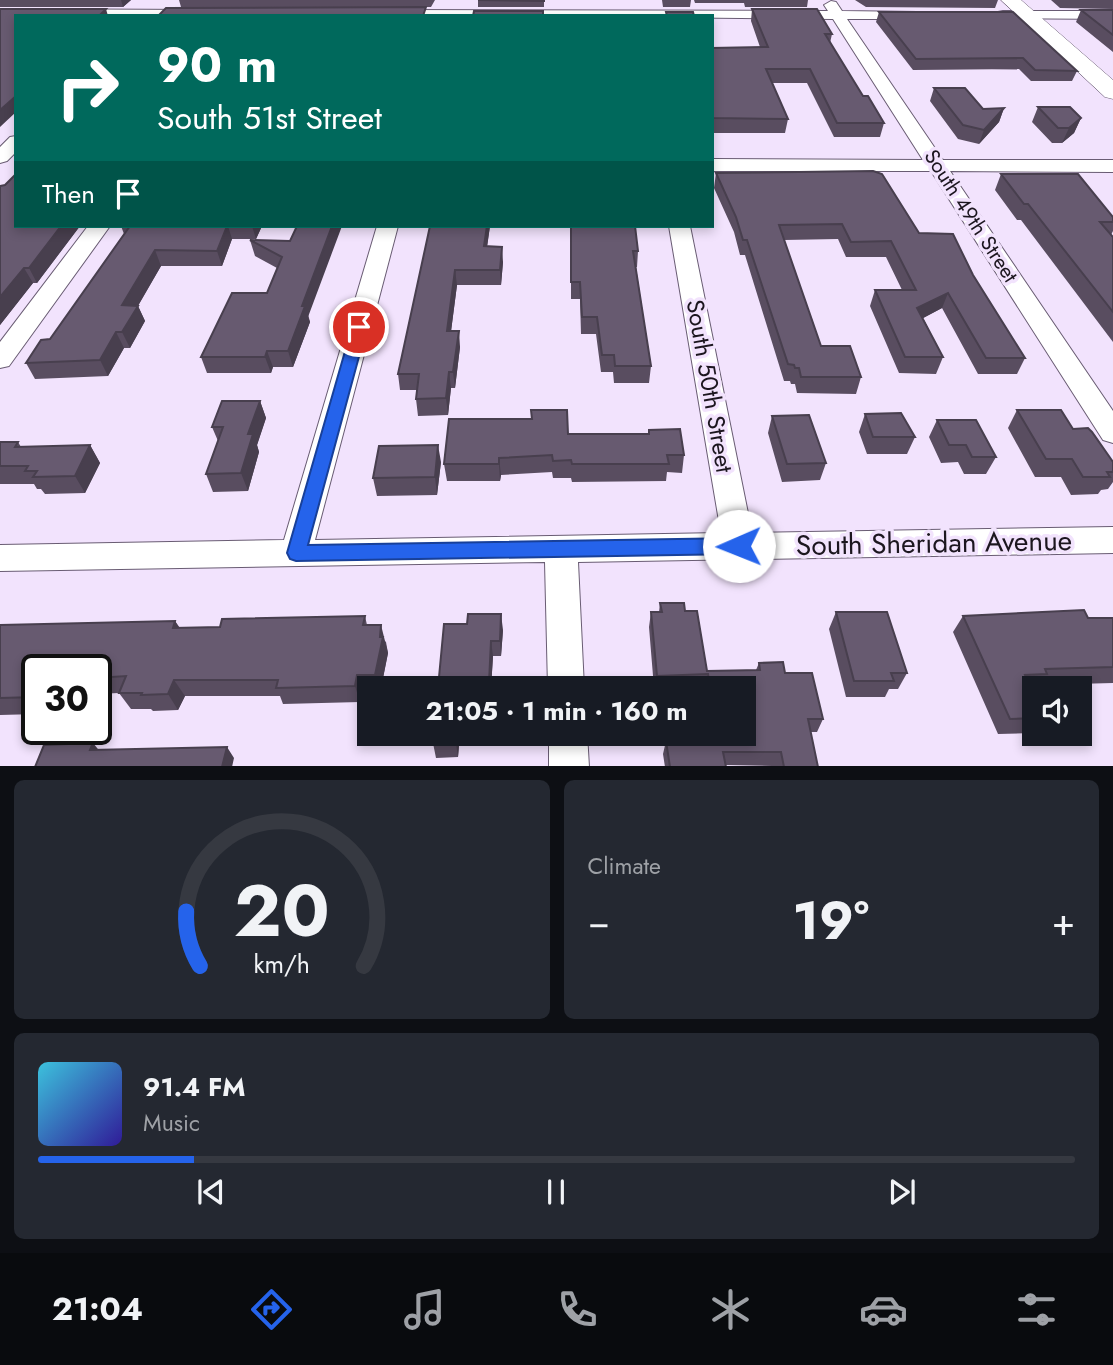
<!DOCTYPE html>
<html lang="en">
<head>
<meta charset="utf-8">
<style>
	body { margin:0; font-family:Jost,sans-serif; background:#242831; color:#f1f3f6; height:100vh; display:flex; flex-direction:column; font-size:26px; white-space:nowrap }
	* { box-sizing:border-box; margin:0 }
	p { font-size:23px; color:#9ea1a6 }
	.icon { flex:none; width:38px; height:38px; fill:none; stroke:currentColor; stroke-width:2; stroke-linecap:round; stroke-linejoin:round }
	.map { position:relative; height:766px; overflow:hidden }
	.side { display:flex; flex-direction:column; gap:14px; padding:14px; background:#0d0f14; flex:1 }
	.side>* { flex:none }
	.top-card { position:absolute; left:14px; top:14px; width:700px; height:214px; border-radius:0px; box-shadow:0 4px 10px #0003; background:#00695c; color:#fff; overflow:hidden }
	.buttons { position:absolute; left:1022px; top:676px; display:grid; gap:14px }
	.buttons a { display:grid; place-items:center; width:70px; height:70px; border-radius:0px; background:#171b24; box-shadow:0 4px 10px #0003; font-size:35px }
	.speed { position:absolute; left:21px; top:654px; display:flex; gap:14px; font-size:35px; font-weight:700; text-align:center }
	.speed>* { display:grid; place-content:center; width:91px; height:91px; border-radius:50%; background:#171b24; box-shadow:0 4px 10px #0003; line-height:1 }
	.speed .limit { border:4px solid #111; border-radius:10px; background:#fff; color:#111 }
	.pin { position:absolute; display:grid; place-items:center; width:60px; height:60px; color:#fff; margin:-30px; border:4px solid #fff; border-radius:50%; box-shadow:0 2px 7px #0007 }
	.me { position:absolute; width:77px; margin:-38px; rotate:269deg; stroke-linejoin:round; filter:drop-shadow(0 0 5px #0008) }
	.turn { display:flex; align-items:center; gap:24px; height:147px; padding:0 28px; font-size:32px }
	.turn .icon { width:91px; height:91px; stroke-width:2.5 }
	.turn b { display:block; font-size:49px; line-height:60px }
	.then { display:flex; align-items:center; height:66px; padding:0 28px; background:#0003; gap:14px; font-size:26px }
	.big { font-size:52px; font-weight:700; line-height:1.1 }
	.side .card { flex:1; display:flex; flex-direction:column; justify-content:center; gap:10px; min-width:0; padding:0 24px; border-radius:10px; background:#242831 }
	.side .dial { align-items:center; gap:0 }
	.dial svg { height:182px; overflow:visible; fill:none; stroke:#363941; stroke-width:7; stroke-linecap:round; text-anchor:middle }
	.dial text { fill:#f1f3f6; stroke:none }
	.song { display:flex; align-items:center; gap:21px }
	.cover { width:84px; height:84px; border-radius:10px; background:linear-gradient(135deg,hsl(190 70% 55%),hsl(250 70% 35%)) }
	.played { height:7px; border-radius:4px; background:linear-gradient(90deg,#2563eb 15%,#363941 15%) }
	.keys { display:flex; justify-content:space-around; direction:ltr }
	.heat { display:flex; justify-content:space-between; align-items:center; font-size:38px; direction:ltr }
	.side .tiles { flex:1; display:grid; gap:14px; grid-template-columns:1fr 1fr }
	.card:last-child { grid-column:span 2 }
	.trip { position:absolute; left:357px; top:676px; width:399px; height:70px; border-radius:0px; background:#171b24; box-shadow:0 4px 10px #0003; font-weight:700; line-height:70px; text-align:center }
	.tab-bar { display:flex; height:112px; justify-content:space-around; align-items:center; background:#090b0e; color:#9ea1a6 }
	.tab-bar .icon { width:49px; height:49px }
	.tab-bar .selected { color:#2563eb }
	.tab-bar b { font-size:32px; color:#f1f3f6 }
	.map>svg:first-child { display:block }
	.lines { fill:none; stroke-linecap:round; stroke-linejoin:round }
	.minor-casing { stroke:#695c73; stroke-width:2 }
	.secondary-casing { stroke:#695c73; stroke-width:1 }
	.minor { fill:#fff; fill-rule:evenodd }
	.secondary { fill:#fff; fill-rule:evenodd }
	.wall { fill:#594d60 }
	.shaded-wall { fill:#483f4e }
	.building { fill:#675a70; stroke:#483f4e; stroke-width:2 }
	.route { fill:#2563eb; stroke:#184099; stroke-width:2 }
	.labels { text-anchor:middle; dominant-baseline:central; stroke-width:7; stroke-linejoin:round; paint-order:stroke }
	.far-street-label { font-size:21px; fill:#1c161f; stroke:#f2e3fd }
	.street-label { font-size:24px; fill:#1c161f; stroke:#f2e3fd }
	.near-street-label { font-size:28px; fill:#1c161f; stroke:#f2e3fd }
</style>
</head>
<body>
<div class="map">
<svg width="1113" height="767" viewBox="0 0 1113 767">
	<rect width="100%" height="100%" fill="#f2e3fd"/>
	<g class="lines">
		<defs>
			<path id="minor" d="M831,1L836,2L842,11L917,12V18L912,19H847L943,160H1113V172L950,171L1113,411V443L1103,440L931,171H712V159L923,160L833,19L383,14L390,10L828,11L824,5Z
				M0,9L194,10L201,14L0,17Z
				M1003,11H1113V19L998,18V12Z
				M16,136V152L7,161L0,163V147L10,137Z
				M88,226H110L9,366L0,368V342Z
				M377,226H398L315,540L721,533L669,226H690L752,533L1113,527V553L578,562L584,688H548L545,562L0,571V545L284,540Z
				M549,733H587L589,767H549Z"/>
			<path id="secondary" d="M1001,0H1021L1113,80V99L1105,97Z"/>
		</defs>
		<use href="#minor" class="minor-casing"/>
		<use href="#secondary" class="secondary-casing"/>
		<use href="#minor" class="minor"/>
		<use href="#secondary" class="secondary"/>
	</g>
	<path class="wall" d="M0,0H131L123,7H0Z
		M179,0H435L431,7H181Z
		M478,0H544V7H478Z
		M662,0H691L690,7H663Z
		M694,0H808L807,7H745L744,3H695Z
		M855,0H998L995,8L866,7Z
		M1051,0H1113V9L1060,8Z
		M752,9L832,34L830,43L863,96L884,123L880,137H834L807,83H772L788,119L785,133H712V48L760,47L751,21Z
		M1081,10H1113V52L1076,22Z
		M879,12L1077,71L1072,81H1031L1019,69L913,70L876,22Z
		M934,88L983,109L1004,108L999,122L979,144L958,139L930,101Z
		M1038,107L1081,118L1074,133L1062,143H1052L1032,122Z
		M716,173L919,233L973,275L1025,358L1017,374H978L942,308L923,318L943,357L936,374L899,373L870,306L875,290H902L886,257H846L838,239L784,240L821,346L861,377L856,394L797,393L795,384H791L790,381H784L745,255H740L734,232L714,188Z
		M1001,174L1113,217V231L1111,235L1113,237V342L1021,220H1017L995,190Z
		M0,186L16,226H80L37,283H33L0,325Z
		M121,226H262L256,239H232L222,266H161L138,306L145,321L130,348H124L108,376L35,379L26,363L50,339L124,234Z
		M430,226H490L487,246L503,262L501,285H457L451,331L460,347L455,388H451L448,415L418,416L416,399L417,390H400L398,374Z
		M571,226L638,251L637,267H636L651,366L649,383H614L613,372H601L596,334H581L580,299H571Z
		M250,240L290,241L310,322L293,367H273L271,373H207L201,357L267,293L277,268L255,256Z
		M260,401L266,418L257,445L259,452L248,491L213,492L206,474L218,441L212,427Z
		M1017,410L1073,429L1113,462V482L1108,489L1101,490L1098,494L1071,495L1061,477H1035L1008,428Z
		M865,414L915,437L907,454H867L859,432Z
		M772,416L826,463L820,480L782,482L768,433Z
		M937,420L996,457L986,474H964L958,462L941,463L929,437Z
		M649,430L684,455L682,473L667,472L666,481L572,482L571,478H553L552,472L501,475L500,481H447L444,464L568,434H648Z
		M0,442H18L21,447L90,445L100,463L85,493L45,494L41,489H37L34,484H0Z
		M441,462L437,495L377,496L373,478Z
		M660,603L685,611L707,671L756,670L759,663L785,673L823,719L817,732H810L818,767L726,765V767H665L663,754L666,741H672L674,734L744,733V688H654L649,627L651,612H659Z
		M836,612L907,673L898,689H889L885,697H846L829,629Z
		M365,616L367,625L386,642L388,653L381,688H369V691H362L360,702L283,704L280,696H185L178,710L153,711L151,709H131L119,693L96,694V670H37V714L0,715V625L175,621L180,628L220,627Z
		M963,616L1113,618V683L1038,685L1036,688H1034V690H1032L1034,694V730L1032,733L998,734L953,632Z
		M503,630L501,656H493L491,688H438Z
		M434,733H460L458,757L436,758L433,743Z"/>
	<path class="shaded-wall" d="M121,0H131L123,7Z
		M106,9L108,16H99Z
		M16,96V112L0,127V110Z
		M1004,108L999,122L979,144L984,130Z
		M1081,118L1074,133L1062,143L1069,128Z
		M61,226H80L37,283L29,268Z
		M227,226H228L232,239L222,266L217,251Z
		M252,226H262L256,239Z
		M332,226H342L308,317L310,322L293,367L288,351L302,306Z
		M487,226H490L485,262L484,246Z
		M502,247L503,262L501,285L500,270Z
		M155,250L161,266L129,321L122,305Z
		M24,268L33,283L0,325V297Z
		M455,270L457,285L449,347L447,331Z
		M948,293L942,308L912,324L917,308Z
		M138,306L145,321L130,348L122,332Z
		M459,331L460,347L455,388L453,372Z
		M116,332L124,348L108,376L100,360Z
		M267,351L273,367L271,373L265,357Z
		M449,372L451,388L448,415L446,398Z
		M260,401L266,418L257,445L259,452L248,491L241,473L248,434Z
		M90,445L100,463L85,493L75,476Z
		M438,445L441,462L437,495L435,477Z
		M499,458L501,475L500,481L499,464Z
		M501,614L503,630L501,656L500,641Z
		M175,621L185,638L173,628Z
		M381,625L388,653L381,688H379L375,675Z
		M491,641L493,656L491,688H490Z
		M357,675L362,691L360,702L355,686Z
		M174,680L185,696L178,710L168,694Z
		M456,733H460L458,757L456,743Z
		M93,743L102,754L90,750Z
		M227,747L234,758L232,767H222Z"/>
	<path class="building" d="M478,0H544V1Z
		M426,7L423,16H158L166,8Z
		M0,9H106L99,16H16V96L0,110Z
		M752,9H817L832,34H825L863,96H868L884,123H837L810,69H766L788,119L713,118L712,48L768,47Z
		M1081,10H1113V35Z
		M474,11H543V16H473Z
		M666,12H693L694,16H667Z
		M879,12H1013L1077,71L1035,70L1023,58L916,59Z
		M934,88H965L983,109L1004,108L984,130L963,125Z
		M1038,107H1070L1081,118L1069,128H1058Z
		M873,171L882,174L919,233L953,234L973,275L1025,358H986L948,293L917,308L943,357H905L875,290H916L891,241L851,242L842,224L779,225L821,346H850L861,377H801L799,368H795L794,365L788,364L747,240H743L736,217L716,173Z
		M16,174V226H61L29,268H24L0,297V186L5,185Z
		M1001,174H1078L1113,217V222H1100L1113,237V312L1028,204H1024Z
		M130,226H227L217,251L155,250L122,305L138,306L122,332H116L100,360L26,363L41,340L50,339Z
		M297,226H332L302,306H305L288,351H267L265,357H201L232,293H267L282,257L250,240L290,241Z
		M430,226H487L484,246L502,247L500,270H455L447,331H459L453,372H449L446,398L416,399L419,374H398Z
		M571,226H635L638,251H633L651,366H615L614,355H602L597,317H582L580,282H571Z
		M222,401H260L248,434H253L241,473L206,474L223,427H212Z
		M531,410H567L568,434H649V430L680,429L684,455H667L669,464H572L571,460L553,461L552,455L499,458V464H444L449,419H532Z
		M1017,410H1061L1073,429L1088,428L1092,432L1113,462V472H1107L1110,477H1083L1072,459H1046Z
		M901,413L915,437H873L865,414Z
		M809,415L826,463L787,464L772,416Z
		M937,420H976L996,457H972L966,445H949Z
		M0,442H18L15,447L90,445L75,476L33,477L37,471H25L28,466H0Z
		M438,445L435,477L373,478L379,446Z
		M660,603H684L685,611H697L707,671L760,670L759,663L783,662L785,673H812L823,719H808L818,767H784L781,752H723L726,767H670L666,741H675L674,734L744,733V688H710L708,674L657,676L651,612H662Z
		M1084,610L1088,618H1113V667L1045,669L1047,674L1025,675L1034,694V718L1010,719L963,616Z
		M836,612H887L907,673H891L894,681H854Z
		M468,614H501L500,641H491L489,683H467V688H438L444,624H467Z
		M365,616L363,625H381L380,637H383L375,675H357L355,686L276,688L278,680H174L168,694L141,695L142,693H119L126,676L96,678V670H37V697L0,698V625L175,621L173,628L220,627L222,619Z
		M434,733H456V743H433Z
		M93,743L90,750L227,747L222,767H35L44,745Z"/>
	<path class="route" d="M359,322L367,327L308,545L739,538L746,541L749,546L746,552L739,554L296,561L290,559L287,553L352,327Z"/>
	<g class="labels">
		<g class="far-street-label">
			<text transform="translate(971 216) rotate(57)">South 49th Street</text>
		</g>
		<g class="street-label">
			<text transform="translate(710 386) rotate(80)">South 50th Street</text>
		</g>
		<g class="near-street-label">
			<text transform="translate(934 543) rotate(-1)">South Sheridan Avenue</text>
		</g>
	</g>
</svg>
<div class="buttons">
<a><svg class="icon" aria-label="sound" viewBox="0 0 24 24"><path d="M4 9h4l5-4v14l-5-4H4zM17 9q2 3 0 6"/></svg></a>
</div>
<div class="speed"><div class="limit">30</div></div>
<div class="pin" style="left:359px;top:327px;background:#d93025"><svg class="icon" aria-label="arrive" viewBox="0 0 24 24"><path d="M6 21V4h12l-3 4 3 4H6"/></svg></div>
<svg class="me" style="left:739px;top:546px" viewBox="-20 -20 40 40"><circle r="19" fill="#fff"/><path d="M0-13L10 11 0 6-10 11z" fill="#2563eb"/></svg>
<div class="trip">21:05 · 1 min · 160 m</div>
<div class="top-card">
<div class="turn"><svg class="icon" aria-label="right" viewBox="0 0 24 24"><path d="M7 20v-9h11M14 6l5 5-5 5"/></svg><div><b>90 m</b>South 51st Street</div></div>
<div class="then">Then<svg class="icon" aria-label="arrive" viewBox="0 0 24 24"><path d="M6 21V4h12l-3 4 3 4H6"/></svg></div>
</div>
</div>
<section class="side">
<div class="tiles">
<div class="card dial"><svg viewBox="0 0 100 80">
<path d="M14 69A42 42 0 1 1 86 69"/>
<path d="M14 69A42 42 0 0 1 8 45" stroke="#2563eb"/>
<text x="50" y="56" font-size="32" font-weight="700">20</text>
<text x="50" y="72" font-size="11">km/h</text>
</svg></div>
<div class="card"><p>Climate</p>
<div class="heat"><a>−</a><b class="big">19°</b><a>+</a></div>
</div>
<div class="card">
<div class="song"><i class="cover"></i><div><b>91.4 FM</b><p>Music</p></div></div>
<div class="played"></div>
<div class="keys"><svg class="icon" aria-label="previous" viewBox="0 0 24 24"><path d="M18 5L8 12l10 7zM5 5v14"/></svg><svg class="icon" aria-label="pause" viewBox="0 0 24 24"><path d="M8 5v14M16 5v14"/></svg><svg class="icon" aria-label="next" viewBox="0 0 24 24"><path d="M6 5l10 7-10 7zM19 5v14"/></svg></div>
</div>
</div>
</section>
<nav class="tab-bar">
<b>21:04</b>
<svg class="icon selected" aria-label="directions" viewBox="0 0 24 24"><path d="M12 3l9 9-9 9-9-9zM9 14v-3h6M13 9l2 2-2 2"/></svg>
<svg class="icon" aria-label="music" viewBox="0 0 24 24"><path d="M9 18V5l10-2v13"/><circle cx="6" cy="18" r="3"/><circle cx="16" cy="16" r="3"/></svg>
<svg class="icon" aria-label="phone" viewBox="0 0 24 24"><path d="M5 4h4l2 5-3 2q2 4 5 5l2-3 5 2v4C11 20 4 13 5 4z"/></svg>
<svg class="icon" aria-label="climate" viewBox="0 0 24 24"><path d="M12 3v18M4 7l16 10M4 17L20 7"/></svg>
<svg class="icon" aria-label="car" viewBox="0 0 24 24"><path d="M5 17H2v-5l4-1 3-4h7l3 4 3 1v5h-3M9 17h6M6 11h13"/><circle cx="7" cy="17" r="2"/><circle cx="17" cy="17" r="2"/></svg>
<svg class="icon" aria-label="filters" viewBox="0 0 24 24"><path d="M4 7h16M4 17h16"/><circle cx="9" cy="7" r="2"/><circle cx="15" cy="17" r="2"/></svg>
</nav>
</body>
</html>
